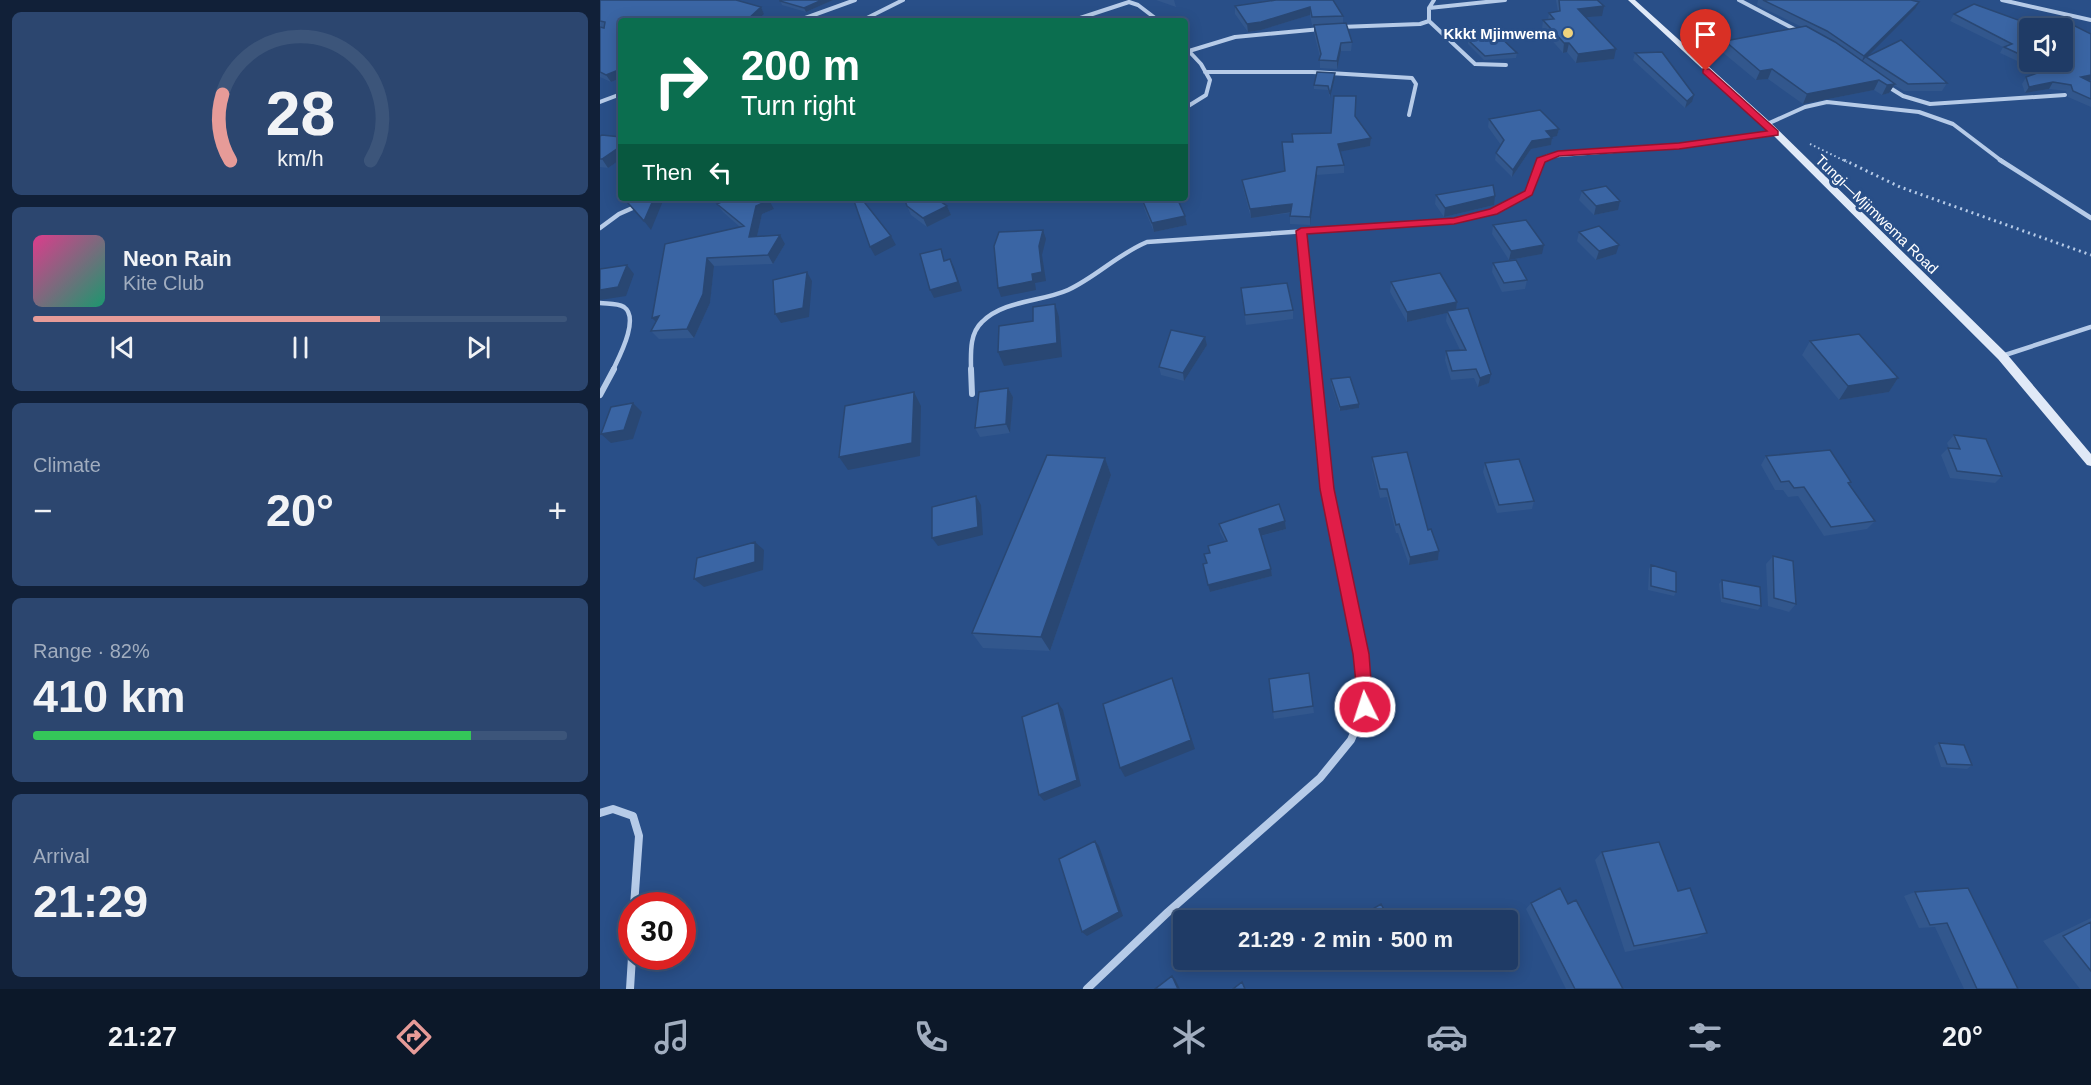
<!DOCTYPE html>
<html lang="en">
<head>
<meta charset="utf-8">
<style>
	body { margin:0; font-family:Arial,sans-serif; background:#2c466f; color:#f1f3f6; height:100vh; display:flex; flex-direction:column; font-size:22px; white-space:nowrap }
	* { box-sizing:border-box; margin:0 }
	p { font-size:20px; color:#a1adbf }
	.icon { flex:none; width:33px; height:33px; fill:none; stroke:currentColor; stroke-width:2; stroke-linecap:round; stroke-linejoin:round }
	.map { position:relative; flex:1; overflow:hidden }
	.side { display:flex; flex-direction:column; gap:12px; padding:12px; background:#112038; width:600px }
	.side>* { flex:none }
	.guide { position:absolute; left:18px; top:18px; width:570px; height:183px; border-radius:6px; box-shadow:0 3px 15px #0003,0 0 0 2px #3c557a; background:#0b6e4f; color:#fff; overflow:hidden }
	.controls { position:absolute; left:1419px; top:18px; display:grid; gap:12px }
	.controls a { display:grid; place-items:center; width:54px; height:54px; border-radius:6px; background:#1f3b66; box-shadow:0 3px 15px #0003,0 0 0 2px #3c557a; font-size:30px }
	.speed { position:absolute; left:18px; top:892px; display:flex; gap:12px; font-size:30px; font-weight:700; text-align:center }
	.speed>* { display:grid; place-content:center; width:78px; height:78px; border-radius:50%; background:#1f3b66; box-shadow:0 3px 15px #0003,0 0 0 2px #3c557a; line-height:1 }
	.speed .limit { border:9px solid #d22; background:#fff; color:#111 }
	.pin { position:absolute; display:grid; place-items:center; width:51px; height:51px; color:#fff; margin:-62px -26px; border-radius:50% 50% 50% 0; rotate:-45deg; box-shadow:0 0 6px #0007 }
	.pin .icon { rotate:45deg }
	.me { position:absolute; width:66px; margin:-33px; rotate:356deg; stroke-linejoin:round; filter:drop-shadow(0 0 4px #0008) }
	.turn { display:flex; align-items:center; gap:21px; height:126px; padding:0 24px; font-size:27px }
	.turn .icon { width:78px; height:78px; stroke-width:2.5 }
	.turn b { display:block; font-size:42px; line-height:51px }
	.then { display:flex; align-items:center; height:57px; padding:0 24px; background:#0003; gap:12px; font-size:22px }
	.big { font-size:45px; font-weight:600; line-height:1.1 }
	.side .tile { flex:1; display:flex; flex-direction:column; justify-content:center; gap:9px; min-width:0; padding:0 21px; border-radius:9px; background:#2c466f }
	.side .dial { align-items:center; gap:0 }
	.dial svg { height:156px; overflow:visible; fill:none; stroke:#3c557a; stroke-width:7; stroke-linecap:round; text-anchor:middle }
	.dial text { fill:#f1f3f6; stroke:none }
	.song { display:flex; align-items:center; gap:18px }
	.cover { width:72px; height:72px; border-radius:9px; background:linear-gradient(135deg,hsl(330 70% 55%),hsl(160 70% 35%)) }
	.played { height:6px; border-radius:3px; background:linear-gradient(90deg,#e69b98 65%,#3c557a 65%) }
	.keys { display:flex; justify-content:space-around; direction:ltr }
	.heat { display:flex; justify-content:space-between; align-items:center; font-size:33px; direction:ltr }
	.charge { height:9px; border-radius:4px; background:linear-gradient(90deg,#34c759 82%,#3c557a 0) }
	.trip { position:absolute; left:573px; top:910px; width:345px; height:60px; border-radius:6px; background:#1f3b66; box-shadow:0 3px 15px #0003,0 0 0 2px #3c557a; font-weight:600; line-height:60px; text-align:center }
	.dock { display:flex; height:96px; justify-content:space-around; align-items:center; background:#0c1829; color:#a1adbf }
	.dock .icon { width:42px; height:42px }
	.dock .active { color:#e69b98 }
	.dock b { font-size:27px; color:#f1f3f6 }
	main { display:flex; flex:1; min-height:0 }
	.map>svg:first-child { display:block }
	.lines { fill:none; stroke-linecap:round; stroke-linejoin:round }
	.path-far1 { stroke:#b6cbe8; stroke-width:2; stroke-dasharray:1.5 3; stroke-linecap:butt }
	.path { stroke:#b6cbe8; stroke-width:3; stroke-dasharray:2 4; stroke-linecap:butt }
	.street-far3 { stroke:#b6cbe8; stroke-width:4 }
	.street-far2 { stroke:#b6cbe8; stroke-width:4.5 }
	.street-far1 { stroke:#b6cbe8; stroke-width:6 }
	.street { stroke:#b6cbe8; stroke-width:8 }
	.secondary { fill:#e0e9f7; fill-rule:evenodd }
	.wall { fill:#32578d }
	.shaded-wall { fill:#294773 }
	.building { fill:#3a65a4; stroke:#294773; stroke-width:1.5 }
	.route { fill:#e11d48; stroke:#92132f; stroke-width:1.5 }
	.poi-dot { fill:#efd27d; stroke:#294f88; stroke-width:2 }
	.labels { text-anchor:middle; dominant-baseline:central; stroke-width:6; stroke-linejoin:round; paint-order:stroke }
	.far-poi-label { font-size:15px; font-weight:bold; fill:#fff; stroke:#294f88; text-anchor:end }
	.far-street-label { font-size:15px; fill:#fff; stroke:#294f88 }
</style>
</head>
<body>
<main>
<section class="side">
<div class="tile dial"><svg viewBox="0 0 100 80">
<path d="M14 69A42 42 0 1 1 86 69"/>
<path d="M14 69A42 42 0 0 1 10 35" stroke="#e69b98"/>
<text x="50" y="56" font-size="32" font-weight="700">28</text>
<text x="50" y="72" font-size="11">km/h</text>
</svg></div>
<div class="tile">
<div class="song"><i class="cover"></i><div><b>Neon Rain</b><p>Kite Club</p></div></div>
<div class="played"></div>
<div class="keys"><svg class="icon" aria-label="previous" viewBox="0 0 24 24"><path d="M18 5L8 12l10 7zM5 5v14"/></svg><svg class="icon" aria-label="pause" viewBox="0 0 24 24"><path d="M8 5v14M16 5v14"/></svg><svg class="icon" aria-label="next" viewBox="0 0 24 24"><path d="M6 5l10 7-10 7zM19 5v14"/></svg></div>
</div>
<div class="tile"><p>Climate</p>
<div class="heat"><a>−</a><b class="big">20°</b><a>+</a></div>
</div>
<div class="tile"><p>Range · 82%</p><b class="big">410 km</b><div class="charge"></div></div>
<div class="tile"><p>Arrival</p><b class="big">21:29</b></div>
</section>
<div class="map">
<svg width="1491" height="989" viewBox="0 0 1491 989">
	<rect width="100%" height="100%" fill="#294f88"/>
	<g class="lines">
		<path class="path-far1" d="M1210,144L1247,162"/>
		<path class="path" d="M1244,160L1300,187L1491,255"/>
		<path class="street-far3" d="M1139,0L1200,32
			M1402,0L1491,20
			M829,8L905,0
			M197,21L255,0
			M261,21L303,0
			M471,21L529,2L538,5L559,21
			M829,21L875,64L906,65
			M740,27L820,24L829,21V8L834,0
			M585,47L601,64L610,80L606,95L585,108
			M589,51L635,37L721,29
			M605,72H713L812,78L816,84L809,115
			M1287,86L1303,96L1330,104L1465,95
			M0,102L21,94
			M1167,124L1205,107L1227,102L1319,112L1353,124L1403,162
			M939,162L948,156L1079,146L1174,133"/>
		<path class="street-far2" d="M1400,160L1491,218
			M0,228L19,214L37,206
			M701,231L715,370
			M0,303C8,304 17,303 24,307C40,318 19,357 13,370
			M1402,356L1491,327
			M371,370C371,354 369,334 382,322C404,300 441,302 468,290C496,277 518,254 547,242L854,221L893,211L929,193L940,160"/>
		<path class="street-far1" d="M371,369L372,394
			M715,369L727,489L758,640
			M0,395L14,369"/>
		<path class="street" d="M0,813L13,809L33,816L39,836L34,906
			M30,989L32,957
			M487,989L568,912L720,778L751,740L765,707L758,639"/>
		<path class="secondary" d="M1028,0H1035L1170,122L1406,353L1491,454V466L1487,465L1398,359L1164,126Z"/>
	</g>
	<path class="wall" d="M0,0L161,7L164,14L21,21V78L11,82L0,77Z
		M180,0H233L206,12L182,5Z
		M556,0H574L576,7Z
		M676,0L743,16V23L752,42L751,51H741L737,69L720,68V57L714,33V25H712L710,15L661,30L648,32L635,14V6Z
		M956,0H997L1002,16L985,17L1014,59L976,63L967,52L963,53L942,29L943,20H948L949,13L958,12Z
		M1158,0H1311L1315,9L1268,55L1347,83L1342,91H1304L1294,85L1289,93L1282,95L1274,90L1203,104L1168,79L1156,80L1121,51L1125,41L1202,27L1157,5Z
		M1354,14L1430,28V62H1462V28H1453L1459,18L1489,81L1491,82V107L1468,97L1466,91L1449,89L1425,93L1422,84L1426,77L1441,72L1400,53L1403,47L1350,21Z
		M868,40L917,53L916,58L884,60L868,44Z
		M1035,53L1092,102L1085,108L1033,60Z
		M735,77L730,98L728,90L714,89V85Z
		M756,116L771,138L770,146L740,151L744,165V173L717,175L710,225L690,224V213L651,218L643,188L642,180L685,171L682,142H693L731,133Z
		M889,119L959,129L957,136L952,137L951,145L931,149L912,177L895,160L896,153L901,145L888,127Z
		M0,136L21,137V159L8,168L0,167Z
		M982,191L1018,210L994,215L979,200Z
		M836,195L894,205L844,217L835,204Z
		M542,199L585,216L587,225L554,232L544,208Z
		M360,200L344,204L347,206L351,215L327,227L311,215L307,206Z
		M117,204L174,209L162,214L157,236L185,244L173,264L114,266L110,303L94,338L59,339L51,331L56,322L65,244L140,227L123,212Z
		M893,225L942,254L909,260L892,234Z
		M979,232L1016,254L996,260L977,241Z
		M893,263L927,280L925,289L902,292L892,272Z
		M791,282L857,302L856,310L889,383L878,387L874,378L851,380L845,360L846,351L860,350L846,321L847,313L807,322L790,292Z
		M641,288L693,310V319L646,325Z
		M605,337L607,345L584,381L561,375L559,367Z
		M1210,341L1298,378L1289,392L1239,400L1202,355Z
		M731,379L759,404V408L740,411L731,384Z
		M408,388L413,397L410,433L380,437L375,428Z
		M1354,435L1402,476L1395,483L1350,478L1341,455L1348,448H1349L1347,443Z
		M1166,456L1251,482L1249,484L1275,521L1267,529L1224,536L1198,496L1188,497L1183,490H1175L1161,465Z
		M772,457L828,530L839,551L838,560L809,565L798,533H796L787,497L780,498L772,465Z
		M505,458L511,475L450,651L383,648L372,633Z
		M885,463L934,501L932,509L897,513L883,472Z
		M685,521L686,529L661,536L671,569L672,576L610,592L603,564H607L610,553L625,541L620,532L619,524Z
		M1173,556L1196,604L1189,612L1168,606L1166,564Z
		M1051,565L1076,592L1074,596L1048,590L1049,569Z
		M1122,580L1161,606L1158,610L1121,602L1119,584Z
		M713,706L714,713L674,719L673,712Z
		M1339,743L1372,765L1367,769L1341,767L1334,746Z
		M1002,852L1078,891L1107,933L1097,938L1025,952L995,860Z
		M1315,892L1418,989H1364L1335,927L1319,928L1304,896Z
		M931,903L968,904L1023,989H966L926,909Z
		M1491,918V989H1480L1443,941Z"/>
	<path class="shaded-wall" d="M222,0H233L206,12L204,8Z
		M1319,2L1315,9L1267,57H1266L1261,63L1264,56Z
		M1004,6L1002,16L976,18L978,9Z
		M161,7L164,14L156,21H144Z
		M710,7V15L661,30L648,32L647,24Z
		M741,43V51L737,69V61Z
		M964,43H969L967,52L963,53Z
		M1016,49L1014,59L976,63L978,54Z
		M21,69V78L11,82L6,75Z
		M1172,69L1168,79L1156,80L1160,71Z
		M735,73V77L730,98V94Z
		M1491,75V80L1477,83L1481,77Z
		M1279,80L1274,90L1203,104L1207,94Z
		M1453,82L1449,89L1425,93L1429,87Z
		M1295,84L1289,93L1282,95L1287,85Z
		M1094,95L1092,102L1085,108L1087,101Z
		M959,129L957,136L945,139L946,131Z
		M771,138L770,146L738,152V144Z
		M952,138L951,145L931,149L912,177L913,170L932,141Z
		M21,146V159L8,168L2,159Z
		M717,167V175L710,225V217Z
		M895,196L894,205L844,217L845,208Z
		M30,198H40L41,199L29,205L25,200Z
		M54,198H61L63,201L51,230L44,221Z
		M335,198H359L360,200L338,205Z
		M169,200L174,209L162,214L155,245L149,237L156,206Z
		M1020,201L1018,210L994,215L996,206Z
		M692,204V212L651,218L650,209Z
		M347,206L351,215L327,227L323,218Z
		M585,216L587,225L554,232L552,223Z
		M443,230L446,239L442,255L446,281L435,283L436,290L401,297L398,288L439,246Z
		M180,235L185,244L173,264L168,255Z
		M291,236L296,245L275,256L270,247Z
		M944,245L942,254L909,260L911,251Z
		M1019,245L1016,254L996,260L999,251Z
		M107,258L114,266L110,303L94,338L87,329Z
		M350,259L354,267L362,291L334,298L330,290Z
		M27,265L34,274L26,296L0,300V290Z
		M207,272L212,281L209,317L181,323L175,314Z
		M857,302L856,311H847V313L807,322V312Z
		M455,304L459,317L462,357L404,366L398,352Z
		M59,316L60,326L52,318Z
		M605,337L607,345L584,381L583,373Z
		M891,374L889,383L878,387L880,378Z
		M1298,378L1289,392L1239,400L1248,386Z
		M408,388L413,397L410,433L406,424Z
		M314,392L321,406L320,456L248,470L239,457Z
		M33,403L42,412L33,439L11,443L1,434Z
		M759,404V408L740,411V407Z
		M505,458L511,475L450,651L441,637Z
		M376,496L381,505L383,535L338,546L332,538Z
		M685,521L686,529L660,536L659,529Z
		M155,542L164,550L163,570L104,587L94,579Z
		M839,551L838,560L809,565L810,557Z
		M671,569L672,576L610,592L608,585Z
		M572,678L595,749L525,777L520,768Z
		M458,703L463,710L481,786L444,801L439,795Z
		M495,841L499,846L523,916L487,936L482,932Z
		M572,976L575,979L580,989H578Z"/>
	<path class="building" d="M0,0H136L161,7L148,19L144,21H21V69L6,75L0,72V27L4,28L5,22L0,21Z
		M180,0H222L204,8L180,1Z
		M676,0H733L743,16L712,17L710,7L661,22L647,24L635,6Z
		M959,0H997L1004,6L978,9L1016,49L978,54L969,43H964L943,20L954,19L949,13L960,11Z
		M1163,0H1311L1319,2L1264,56L1227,31Z
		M1374,4L1440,28H1430V59L1404,47L1412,44L1354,14Z
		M1459,18L1491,34V75L1481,77L1491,82V99L1473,91L1471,85L1453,82L1429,87L1426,77L1451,68L1436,62H1462V28H1455Z
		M746,23L752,42L741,43L737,61L719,60L721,54L714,25Z
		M1206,26L1235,42L1295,84L1287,85L1279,80L1207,94L1172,69L1160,71L1125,41Z
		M898,35L917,53L885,56L868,40Z
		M1301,40L1347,83L1308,84L1266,57Z
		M1062,52L1094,95L1087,101L1035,53Z
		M717,72L735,73L730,94L728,86L714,85Z
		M734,96H756L755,116L771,138L738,144L744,165L717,167L710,217L690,216L692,204L650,209L642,180L685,171L682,142H693L692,134L731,133Z
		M940,110L959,129L946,131L952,138L932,141L913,170L896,153L904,140L889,119Z
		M2,135L21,137V146L2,159H0V136Z
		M893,185L895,196L845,208L836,195Z
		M1006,186L1020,201L996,206L982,191Z
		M38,198H54L44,221L28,203Z
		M130,198H166L169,200L156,206L149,237L180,235L168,255L107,258L103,294L87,329L51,331L59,316L52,318L65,244L144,226L117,204Z
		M253,198H261L291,236L270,247Z
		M304,198H335L347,206L323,218L307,206Z
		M546,198H577L585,216L552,223L542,199Z
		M926,220L944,245L911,251L893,225Z
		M999,226L1019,245L999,251L979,232Z
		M443,230L439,246L442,272L432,274L433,281L398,288L394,246L399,232Z
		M341,249L344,261L350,259L358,282L330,290L320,254Z
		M916,260L927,280L904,283L893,263Z
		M27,265L18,287L0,290V269Z
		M207,272L203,308L175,314L173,280Z
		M840,273L857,302L807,312L791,282Z
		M687,283L693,310L645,315L641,288Z
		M455,304L457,343L398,352L399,326L433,321V307Z
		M868,308L891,374L880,378L876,369L852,371L846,351L866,350L847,311Z
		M571,330L605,337L583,373L559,367Z
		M1259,334L1298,378L1248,386L1210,341Z
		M750,377L759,404L740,407L731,379Z
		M408,388L406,424L375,428L379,392Z
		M314,392L312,443L239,457L245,406Z
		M33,403L24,430L1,434L11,407Z
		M1354,435L1386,439L1402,476L1357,471L1348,448L1360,449Z
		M1230,450L1251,482L1248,483L1275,521L1231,527L1204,487L1194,488L1189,481L1181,482L1166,456Z
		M807,452L828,530L831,529L839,551L810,557L799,524L796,525L787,489H780L772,457Z
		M447,455L505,458L441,637L372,633Z
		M919,459L934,501L899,505L885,463Z
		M376,496L378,527L332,538V507Z
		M679,504L685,521L659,529L671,569L608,585L603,564L607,563L604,554L610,553L608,546L627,541L619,524Z
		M155,542V562L94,579L97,558Z
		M1173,556L1193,561L1196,604L1174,598Z
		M1051,565L1076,572V592L1051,586Z
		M1122,580L1160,587L1161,606L1123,598Z
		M709,673L713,706L673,712L669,679Z
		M572,678L591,740L520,768L503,704Z
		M458,703L477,780L439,795L422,717Z
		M1339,743L1364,745L1372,765L1347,764Z
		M495,841L519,912L482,932L459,859Z
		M1059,842L1078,891L1090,888L1107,933L1034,946L1002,852Z
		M960,888L968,904L976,900L1023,989H975L931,903Z
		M1368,888L1418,989H1377L1347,923L1330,925L1315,892Z
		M781,904L790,921H763L761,916Z
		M1491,922V971L1463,936Z
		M572,976L578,989H555Z
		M642,982L645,989H633Z"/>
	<path class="route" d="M1103,69H1109L1178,131V135L1079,149L959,156L945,162L932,195L897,214L854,224L707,234L734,489L769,654L773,707L771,713L765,715L759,713L753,654L720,489L696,231L701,228L854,218L890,209L925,191L937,158L958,151L1079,143L1167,131L1103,73Z"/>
	<circle class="poi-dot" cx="968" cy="33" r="6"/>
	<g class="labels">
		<g class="far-poi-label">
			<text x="956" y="33">Kkkt Mjimwema</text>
		</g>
		<g class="far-street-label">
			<text transform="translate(1277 214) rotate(44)">Tungi—Mjimwema Road</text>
		</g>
	</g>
</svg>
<div class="controls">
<a><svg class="icon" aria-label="sound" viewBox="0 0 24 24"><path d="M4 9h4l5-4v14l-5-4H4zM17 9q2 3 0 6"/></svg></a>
</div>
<div class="speed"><div class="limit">30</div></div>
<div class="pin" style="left:1106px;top:71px;background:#d93025"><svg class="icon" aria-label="arrive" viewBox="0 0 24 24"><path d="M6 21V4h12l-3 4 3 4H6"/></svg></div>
<svg class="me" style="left:765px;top:707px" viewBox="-20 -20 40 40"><circle r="17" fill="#e11d48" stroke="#fff" stroke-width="3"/><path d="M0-11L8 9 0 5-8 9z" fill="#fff"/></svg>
<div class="trip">21:29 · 2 min · 500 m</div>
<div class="guide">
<div class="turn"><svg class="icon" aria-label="right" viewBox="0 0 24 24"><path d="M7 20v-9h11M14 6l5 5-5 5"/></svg><div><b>200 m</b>Turn right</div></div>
<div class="then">Then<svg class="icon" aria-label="left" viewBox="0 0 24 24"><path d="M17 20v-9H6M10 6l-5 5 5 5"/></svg></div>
</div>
</div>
</main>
<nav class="dock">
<b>21:27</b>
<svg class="icon active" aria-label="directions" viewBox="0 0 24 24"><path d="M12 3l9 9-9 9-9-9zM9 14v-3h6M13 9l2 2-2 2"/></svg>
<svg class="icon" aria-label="music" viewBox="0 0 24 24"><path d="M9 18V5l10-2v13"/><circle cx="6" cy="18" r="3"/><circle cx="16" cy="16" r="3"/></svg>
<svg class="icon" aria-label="phone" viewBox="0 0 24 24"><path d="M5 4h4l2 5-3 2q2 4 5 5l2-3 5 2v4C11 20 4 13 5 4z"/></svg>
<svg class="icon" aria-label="climate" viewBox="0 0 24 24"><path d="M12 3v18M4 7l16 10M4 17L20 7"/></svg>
<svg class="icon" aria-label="car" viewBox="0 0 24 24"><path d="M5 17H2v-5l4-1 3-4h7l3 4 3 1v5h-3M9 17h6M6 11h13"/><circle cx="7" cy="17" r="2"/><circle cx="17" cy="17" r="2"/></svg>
<svg class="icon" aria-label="filters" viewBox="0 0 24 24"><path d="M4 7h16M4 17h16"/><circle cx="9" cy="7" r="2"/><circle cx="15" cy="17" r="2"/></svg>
<b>20°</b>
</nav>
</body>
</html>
